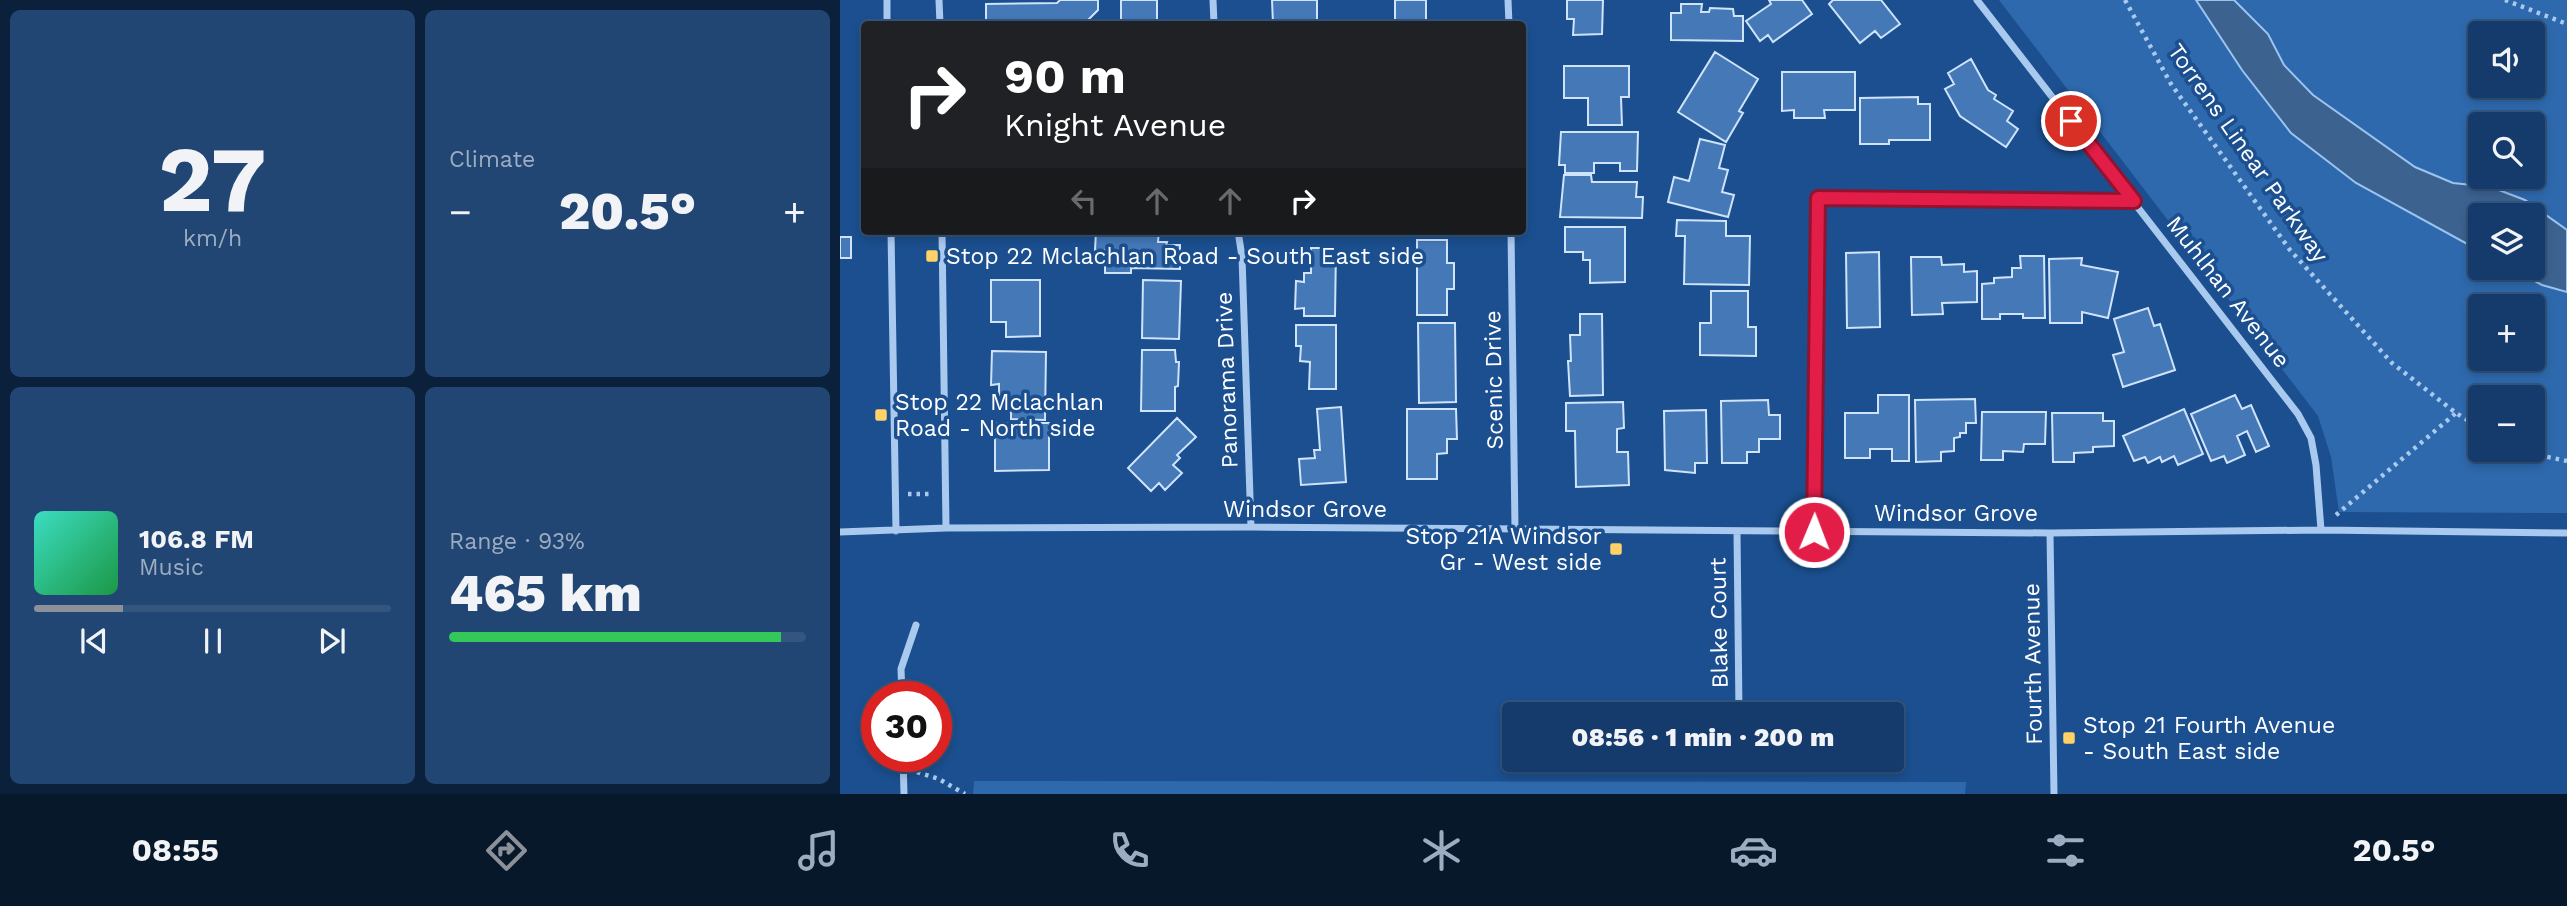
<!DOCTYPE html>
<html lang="en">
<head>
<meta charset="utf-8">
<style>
	body { margin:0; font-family:"Work Sans",sans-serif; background:#214673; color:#f1f3f6; height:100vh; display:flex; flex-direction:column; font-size:26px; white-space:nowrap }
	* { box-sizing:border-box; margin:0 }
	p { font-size:23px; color:#9dadc1 }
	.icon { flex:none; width:38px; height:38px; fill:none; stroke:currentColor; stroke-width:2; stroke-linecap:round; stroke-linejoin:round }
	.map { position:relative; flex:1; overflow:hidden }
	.sheet { display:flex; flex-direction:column; gap:10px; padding:10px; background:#0b203b; width:840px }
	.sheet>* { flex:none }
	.guide { position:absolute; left:21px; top:21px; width:665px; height:214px; border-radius:7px; box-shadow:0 4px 10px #0003,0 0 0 2px #33557e; background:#202124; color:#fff; overflow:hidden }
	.controls { position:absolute; left:1628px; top:21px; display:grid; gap:14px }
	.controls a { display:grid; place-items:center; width:77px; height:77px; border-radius:7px; background:#143b6b; box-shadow:0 4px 10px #0003,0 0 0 2px #33557e; font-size:35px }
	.speed { position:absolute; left:21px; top:681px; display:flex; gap:14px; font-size:35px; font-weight:700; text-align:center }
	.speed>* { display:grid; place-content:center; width:91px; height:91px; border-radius:50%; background:#143b6b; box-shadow:0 4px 10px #0003,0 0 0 2px #33557e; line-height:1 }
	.speed .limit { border:10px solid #d22; background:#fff; color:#111 }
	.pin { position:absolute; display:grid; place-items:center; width:60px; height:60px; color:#fff; margin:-30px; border:4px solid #fff; border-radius:50%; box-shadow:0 2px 7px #0007 }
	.me { position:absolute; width:77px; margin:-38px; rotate:1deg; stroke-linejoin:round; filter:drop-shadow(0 0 5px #0008) }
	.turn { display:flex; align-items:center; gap:24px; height:147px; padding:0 28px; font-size:32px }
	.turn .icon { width:91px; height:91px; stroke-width:2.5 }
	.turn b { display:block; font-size:49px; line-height:60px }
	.lanes { display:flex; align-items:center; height:66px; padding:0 28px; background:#0003; justify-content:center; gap:35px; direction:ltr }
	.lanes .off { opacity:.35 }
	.big { font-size:52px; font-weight:800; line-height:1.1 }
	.sheet .widget { flex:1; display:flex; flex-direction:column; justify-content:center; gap:10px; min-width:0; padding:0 24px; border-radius:10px; background:#214673 }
	.sheet .dial { align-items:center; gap:0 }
	.dial b { font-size:91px; line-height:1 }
	.song { display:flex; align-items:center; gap:21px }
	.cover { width:84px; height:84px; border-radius:10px; background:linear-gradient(135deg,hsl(170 70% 55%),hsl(140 70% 35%)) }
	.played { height:7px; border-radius:4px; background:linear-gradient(90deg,#8c9099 25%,#33557e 25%) }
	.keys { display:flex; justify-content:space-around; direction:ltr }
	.heat { display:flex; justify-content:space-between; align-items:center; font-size:38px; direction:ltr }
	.charge { height:10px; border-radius:5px; background:linear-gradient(90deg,#34c759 93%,#33557e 0) }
	.sheet .tiles { flex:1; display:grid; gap:10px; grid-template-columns:repeat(2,1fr) }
	.trip { position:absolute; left:662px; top:702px; width:402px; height:70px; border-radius:7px; background:#143b6b; box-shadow:0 4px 10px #0003,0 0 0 2px #33557e; font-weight:800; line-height:70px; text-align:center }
	.tabs { display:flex; height:112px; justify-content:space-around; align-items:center; background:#08182b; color:#9dadc1 }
	.tabs .icon { width:49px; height:49px }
	.tabs .on { color:#8c9099 }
	.tabs b { font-size:32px; color:#f1f3f6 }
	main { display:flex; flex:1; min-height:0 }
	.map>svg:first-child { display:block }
	.green { fill:#2e69ad; fill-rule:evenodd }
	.water { fill:#3c6290; stroke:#9cc4f0; stroke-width:2 }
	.building { fill:#4478b7; stroke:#cfe3fa; stroke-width:2 }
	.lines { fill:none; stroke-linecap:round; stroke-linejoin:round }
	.path { stroke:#a9c9ee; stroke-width:4.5; stroke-dasharray:3.5 5; stroke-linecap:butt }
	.minor { stroke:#a9c9ee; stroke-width:7 }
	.route-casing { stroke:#92132f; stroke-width:18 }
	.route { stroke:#e11d48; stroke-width:12 }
	.poi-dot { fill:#ffd166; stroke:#1b4f8f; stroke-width:2.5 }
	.labels { text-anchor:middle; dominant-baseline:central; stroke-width:7; stroke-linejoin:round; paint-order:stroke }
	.street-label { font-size:23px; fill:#fff; stroke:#1b4f8f }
	.poi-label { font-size:23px; fill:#fff; stroke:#1b4f8f; text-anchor:start }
</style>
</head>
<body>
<main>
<section class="sheet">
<div class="tiles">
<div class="widget dial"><b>27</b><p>km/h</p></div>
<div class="widget"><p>Climate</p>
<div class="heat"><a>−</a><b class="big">20.5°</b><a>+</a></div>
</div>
<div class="widget">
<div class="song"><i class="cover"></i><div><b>106.8 FM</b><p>Music</p></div></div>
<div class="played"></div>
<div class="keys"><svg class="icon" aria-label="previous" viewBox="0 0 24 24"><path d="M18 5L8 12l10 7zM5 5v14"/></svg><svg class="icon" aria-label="pause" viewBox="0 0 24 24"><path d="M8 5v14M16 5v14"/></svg><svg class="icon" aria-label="next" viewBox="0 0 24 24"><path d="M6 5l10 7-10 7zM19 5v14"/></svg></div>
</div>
<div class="widget"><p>Range · 93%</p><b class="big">465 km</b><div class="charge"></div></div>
</div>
</section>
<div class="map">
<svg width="1727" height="794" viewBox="0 0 1727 794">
	<rect width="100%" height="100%" fill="#1b4f8f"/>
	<path class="green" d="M1159,0H1727V513L1499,512L1491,457L1478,416ZM1640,33H1692V86H1640ZM1640,124H1692V177H1640ZM1640,215H1692V268H1640ZM1640,306H1692V359H1640ZM1640,397H1692V450H1640Z
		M134,781L1126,782L1125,794H133Z"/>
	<path class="water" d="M1356,0H1394L1428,34L1444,65L1473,95L1575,167L1613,183L1651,187L1685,200L1727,230V292L1702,285L1671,268H1692V215H1640V251L1516,183L1451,133L1402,70Z"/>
	<path class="building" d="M220,0H258V10L244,24H146V4L217,3Z
		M281,0H317V24H281Z
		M432,0H477V24H433Z
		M555,0H586V20H596V24H555Z
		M727,0H763L762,34L733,35L734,19H727Z
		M929,0H962L972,14L933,42L928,35L920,41L906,21L931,4Z
		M993,0H1041L1060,24L1041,38L1035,31L1020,43L989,4Z
		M841,4H862L861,12H869L870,8L893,9L894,16H903V41L831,40V13H841Z
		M875,52L918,79L899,111L903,113L886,142L838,112Z
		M1131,59L1148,90L1156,95L1154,99L1173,111L1167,121L1178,129L1166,147L1120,116L1105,89L1114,84L1108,73Z
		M724,66H789V97H781L782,125H748V98H724Z
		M942,72H1015V110H984L985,118H954V110L942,111Z
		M1078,97V104H1090V140H1049V144H1020V98Z
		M721,132H798L797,171H780V163H754V173H725V165H719Z
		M860,139L885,145L879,168L888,170L882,192L894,195L888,217L828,202L834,177L849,181Z
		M724,175H751L752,182H797L796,197H803L802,218L720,217Z
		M837,220L886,221V236H910L909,285L844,284L845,236H836Z
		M725,227H785V282L750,283V260H743V252H725Z
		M256,231H319L318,242H327L326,245H340V269L291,268V273H265V250H255Z
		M0,237H11V258H0Z
		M577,240H607V263H614V289H607V315H577Z
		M471,248H496L495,316H464V308L455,309L456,281L464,282V273H471Z
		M1039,252L1040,327L1007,328L1006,253Z
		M1180,256H1204L1205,318H1183V314H1160V319H1142V284L1154,283V278L1172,277V268H1181Z
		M1071,257H1101L1102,265L1124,264V272L1137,271V302L1102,303L1103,314L1072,315Z
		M1242,258L1241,265L1278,272L1268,318L1242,312V323H1210L1209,259Z
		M151,280H200V336L166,337V322H151Z
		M303,280L341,281L339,339L302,338Z
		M871,291H908V327H916V356L860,355V323H871Z
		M1308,308L1314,326L1320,324L1335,370L1283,387L1273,355L1284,352L1274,319Z
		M740,314H762L763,395L730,396L728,361H731L730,335H740Z
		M578,323H615L616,402L579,403Z
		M456,325H496V389H469L470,362L460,361L461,346H456Z
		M302,350H335L336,362H339L338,386L335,387V411H301Z
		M152,351L206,352L205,420L171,419V412H165V397H159V384L151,385Z
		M1038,395H1069V461H1052V449H1030V458H1005V413H1038Z
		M1395,395L1402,409L1411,405L1429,446L1416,452L1407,431L1397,436L1405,455L1387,463L1384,456L1371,461L1351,414Z
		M1135,399L1136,423H1126V433H1120V437L1114,438V451L1101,452V461L1076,462L1075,400Z
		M928,400L929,415H940V439H919V452H907V463H882L881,401Z
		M783,402L784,428L777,429V452H788L789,485L736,487L735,431H726V403Z
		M501,407L506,482L461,485L459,459L475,458L474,450H480L477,409Z
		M567,409H616L617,439H607V453L597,454V479H567Z
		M1344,409L1363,454L1338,465L1334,456L1322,462L1320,457L1308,463L1305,457L1294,461L1283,436Z
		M866,410L867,463H855V473L825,470L824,411Z
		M1142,412H1206L1205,444H1184L1183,452L1163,451V460H1141Z
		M1212,413H1263V421H1274V446L1253,447V452L1234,453V462H1213Z
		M337,418L356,437L337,455L340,458L333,465L342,473L325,490L319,483L311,491L288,468Z
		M155,423H209V470L155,471Z"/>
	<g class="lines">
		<path class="path" d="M1285,0L1331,84L1450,250L1552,363L1616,413L1640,428
			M1665,0L1727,24
			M1674,450L1727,461
			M68,494H90
			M1496,515L1616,413
			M77,772L99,779L125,794"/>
		<path class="minor" d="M47,0V24
			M99,0L100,24
			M373,0L374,24
			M668,0L669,24
			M1137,0L1458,414L1471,438L1476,465L1481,530
			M51,231L56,531
			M102,231L106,528
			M398,231L402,257L411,527
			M671,231L675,529
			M897,531L899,714
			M0,532L106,528L411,527L1210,533L1481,530L1727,533
			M974,532L978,198L1294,201
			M1210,533L1214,794
			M62,696L61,669L76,625
			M63,756L64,794"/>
	</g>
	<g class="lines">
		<defs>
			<path id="route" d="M974,532L978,198L1294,201L1231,121"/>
		</defs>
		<use href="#route" class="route-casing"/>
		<use href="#route" class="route"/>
	</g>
	<g class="poi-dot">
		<rect x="85" y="249" width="14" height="14" rx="3.5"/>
		<rect x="34" y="408" width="14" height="14" rx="3.5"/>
		<rect x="769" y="542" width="14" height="14" rx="3.5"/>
		<rect x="1222" y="731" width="14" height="14" rx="3.5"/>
	</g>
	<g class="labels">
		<g class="street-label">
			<text transform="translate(1408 153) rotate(55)">Torrens Linear Parkway</text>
			<text transform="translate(1388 292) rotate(52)">Muhlhan Avenue</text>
			<text transform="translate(387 380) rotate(-92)">Panorama Drive</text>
			<text transform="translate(654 380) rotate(-91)">Scenic Drive</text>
			<text x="465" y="509">Windsor Grove</text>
			<text x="1116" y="513">Windsor Grove</text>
			<text transform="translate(879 623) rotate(-91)">Blake Court</text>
			<text transform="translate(1193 664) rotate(-91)">Fourth Avenue</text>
		</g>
		<g class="poi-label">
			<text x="106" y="256">Stop 22 Mclachlan Road - South East side</text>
			<text x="55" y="402">Stop 22 Mclachlan<tspan x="55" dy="26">Road - North side</tspan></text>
			<text x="762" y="536" text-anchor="end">Stop 21A Windsor<tspan x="762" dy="26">Gr - West side</tspan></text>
			<text x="1243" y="725">Stop 21 Fourth Avenue<tspan x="1243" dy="26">- South East side</tspan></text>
		</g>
	</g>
</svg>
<div class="controls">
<a><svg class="icon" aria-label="sound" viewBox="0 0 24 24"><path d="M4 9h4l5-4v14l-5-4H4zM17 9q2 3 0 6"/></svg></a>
<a><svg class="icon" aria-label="search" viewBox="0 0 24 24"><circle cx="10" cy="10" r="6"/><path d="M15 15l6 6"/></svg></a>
<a><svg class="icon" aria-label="layers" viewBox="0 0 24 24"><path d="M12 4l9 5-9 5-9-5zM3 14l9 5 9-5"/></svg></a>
<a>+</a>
<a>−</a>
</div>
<div class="speed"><div class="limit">30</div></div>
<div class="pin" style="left:1231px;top:121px;background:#d93025"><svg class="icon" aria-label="arrive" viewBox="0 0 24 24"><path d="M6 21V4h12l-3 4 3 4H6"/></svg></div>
<svg class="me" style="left:974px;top:532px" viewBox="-20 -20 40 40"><circle r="17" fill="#e11d48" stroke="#fff" stroke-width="3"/><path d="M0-11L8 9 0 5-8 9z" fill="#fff"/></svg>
<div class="trip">08:56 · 1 min · 200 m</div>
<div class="guide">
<div class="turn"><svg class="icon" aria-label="right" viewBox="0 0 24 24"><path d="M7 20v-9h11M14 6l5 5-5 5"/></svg><div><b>90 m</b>Knight Avenue</div></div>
<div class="lanes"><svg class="icon off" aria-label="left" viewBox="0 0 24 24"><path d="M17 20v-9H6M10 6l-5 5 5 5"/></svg><svg class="icon off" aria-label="ahead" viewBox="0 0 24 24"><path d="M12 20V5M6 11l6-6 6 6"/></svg><svg class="icon off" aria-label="ahead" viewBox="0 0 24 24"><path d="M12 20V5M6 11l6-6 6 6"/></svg><svg class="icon" aria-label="right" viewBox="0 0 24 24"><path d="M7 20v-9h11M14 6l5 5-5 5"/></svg></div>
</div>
</div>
</main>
<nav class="tabs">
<b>08:55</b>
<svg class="icon on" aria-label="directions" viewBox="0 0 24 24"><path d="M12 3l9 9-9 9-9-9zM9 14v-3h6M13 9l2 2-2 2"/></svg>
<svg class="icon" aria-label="music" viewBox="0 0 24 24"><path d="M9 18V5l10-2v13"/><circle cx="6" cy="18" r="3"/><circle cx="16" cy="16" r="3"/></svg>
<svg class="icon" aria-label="phone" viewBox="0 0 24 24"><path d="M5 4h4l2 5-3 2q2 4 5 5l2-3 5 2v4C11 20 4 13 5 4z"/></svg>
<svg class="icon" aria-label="climate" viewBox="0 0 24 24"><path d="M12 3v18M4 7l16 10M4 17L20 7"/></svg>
<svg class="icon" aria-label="car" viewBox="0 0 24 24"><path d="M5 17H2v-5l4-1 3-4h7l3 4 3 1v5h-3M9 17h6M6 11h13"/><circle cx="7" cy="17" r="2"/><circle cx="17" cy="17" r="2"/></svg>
<svg class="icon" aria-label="filters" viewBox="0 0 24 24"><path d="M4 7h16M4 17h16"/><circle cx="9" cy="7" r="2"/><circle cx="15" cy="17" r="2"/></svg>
<b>20.5°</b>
</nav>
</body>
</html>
